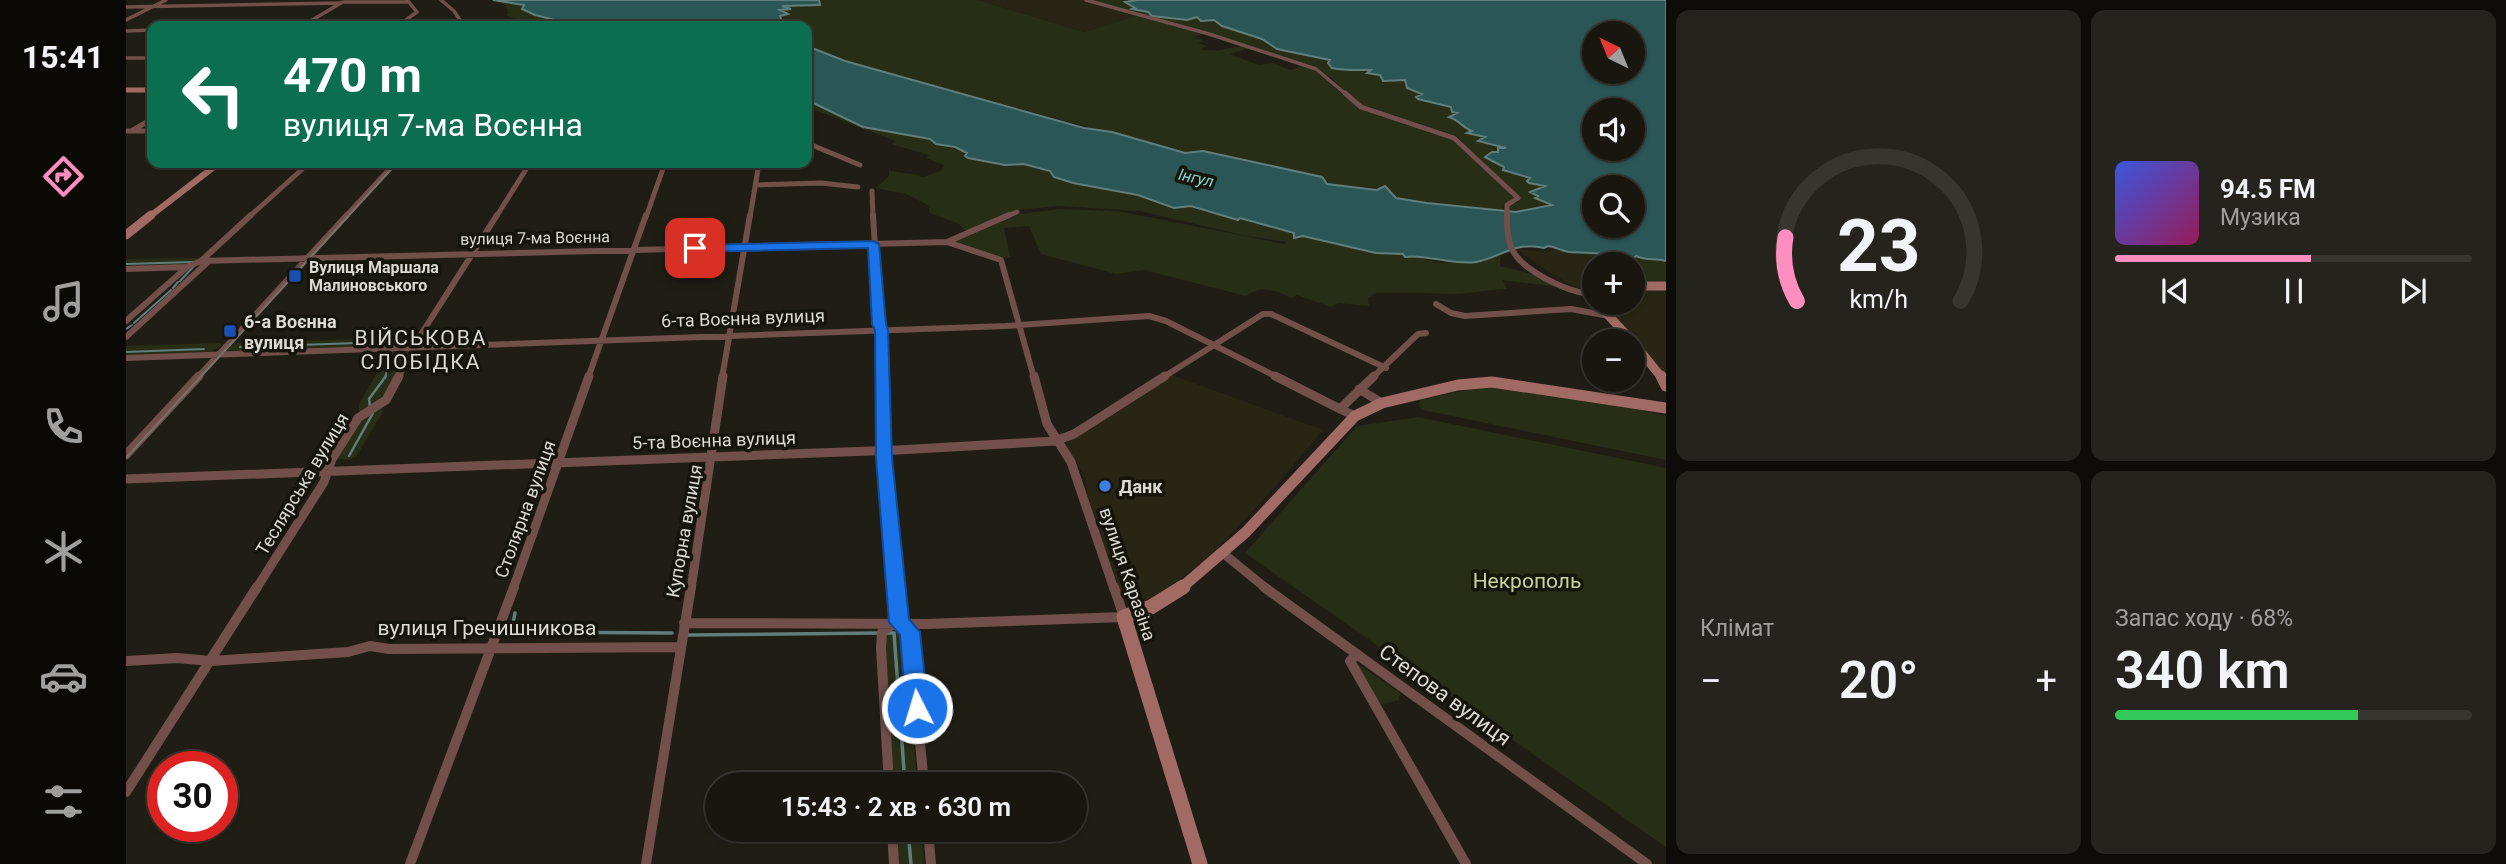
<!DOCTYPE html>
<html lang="uk">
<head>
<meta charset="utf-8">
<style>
	body { margin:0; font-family:Roboto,sans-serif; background:#25231d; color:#f1f3f6; height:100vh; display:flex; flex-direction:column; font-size:26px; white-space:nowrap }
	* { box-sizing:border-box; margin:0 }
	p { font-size:23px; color:#9f9f9e }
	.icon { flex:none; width:38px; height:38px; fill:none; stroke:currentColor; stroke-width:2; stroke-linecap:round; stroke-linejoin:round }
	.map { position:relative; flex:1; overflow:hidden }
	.drawer { display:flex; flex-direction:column; gap:10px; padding:10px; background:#0d0c08; width:840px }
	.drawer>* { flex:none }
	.hud { position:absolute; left:21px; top:21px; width:665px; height:147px; border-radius:14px; box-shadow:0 2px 5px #0004,0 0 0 2px #36352f; background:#0b6e4f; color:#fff; overflow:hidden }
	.needle { width:46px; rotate:317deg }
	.buttons { position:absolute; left:1456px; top:21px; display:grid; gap:14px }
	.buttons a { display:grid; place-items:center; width:63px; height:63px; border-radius:50%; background:#18160f; box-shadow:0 2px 5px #0004,0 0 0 2px #36352f; font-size:35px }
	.speed { position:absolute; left:21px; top:751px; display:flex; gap:14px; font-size:35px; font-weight:700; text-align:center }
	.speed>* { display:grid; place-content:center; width:91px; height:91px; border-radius:50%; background:#18160f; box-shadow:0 2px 5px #0004,0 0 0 2px #36352f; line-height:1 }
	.speed .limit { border:10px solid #d22; background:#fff; color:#111 }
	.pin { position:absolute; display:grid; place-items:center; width:60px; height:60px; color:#fff; margin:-30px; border-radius:14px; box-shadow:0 4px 10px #0006 }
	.me { position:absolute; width:77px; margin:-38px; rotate:355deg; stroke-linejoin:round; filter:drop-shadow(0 0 5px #0008) }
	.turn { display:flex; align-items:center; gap:24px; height:147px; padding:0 21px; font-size:32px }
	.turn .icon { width:91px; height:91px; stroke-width:2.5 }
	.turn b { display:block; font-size:49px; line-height:60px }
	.big { font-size:52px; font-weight:600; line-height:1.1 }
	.drawer .widget { flex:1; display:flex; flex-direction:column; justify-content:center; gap:10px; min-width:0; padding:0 24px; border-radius:14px; background:#25231d }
	.drawer .dial { align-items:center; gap:0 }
	.dial svg { height:182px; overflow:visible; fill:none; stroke:#36352f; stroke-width:7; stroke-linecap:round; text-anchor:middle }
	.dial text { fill:#f1f3f6; stroke:none }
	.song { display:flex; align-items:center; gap:21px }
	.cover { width:84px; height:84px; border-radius:10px; background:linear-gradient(135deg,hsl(230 70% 55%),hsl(330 70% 35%)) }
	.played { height:7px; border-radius:4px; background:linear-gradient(90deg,#fd8ebe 55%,#36352f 55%) }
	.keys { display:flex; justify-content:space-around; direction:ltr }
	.heat { display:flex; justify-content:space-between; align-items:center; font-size:38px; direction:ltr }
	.charge { height:10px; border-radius:5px; background:linear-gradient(90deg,#34c759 68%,#36352f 0) }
	.drawer .tiles { flex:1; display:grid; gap:10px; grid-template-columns:repeat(2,1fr) }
	.trip { position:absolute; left:579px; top:772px; width:382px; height:70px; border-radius:35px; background:#18160f; box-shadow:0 2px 5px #0004,0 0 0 2px #36352f; font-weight:600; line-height:70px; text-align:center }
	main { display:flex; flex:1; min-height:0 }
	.tabs { display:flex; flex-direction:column; width:126px; justify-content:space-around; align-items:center; background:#0a0906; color:#9f9f9e }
	.tabs .icon { width:49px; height:49px }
	.tabs .selected { color:#fd8ebe }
	.tabs b { font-size:32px; color:#f1f3f6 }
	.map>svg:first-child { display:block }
	.built { fill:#282515 }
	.green { fill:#282d16 }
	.water { fill:#2a5656; stroke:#5f7e7c; stroke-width:2; fill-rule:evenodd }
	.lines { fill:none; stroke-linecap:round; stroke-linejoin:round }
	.stream-far2 { stroke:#5f7e7c; stroke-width:2 }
	.stream-far1 { stroke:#5f7e7c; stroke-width:2.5 }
	.stream { stroke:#5f7e7c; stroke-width:3.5 }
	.street-far4 { stroke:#724f4b; stroke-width:3.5 }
	.street-far3 { stroke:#724f4b; stroke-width:5 }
	.street-far2 { stroke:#724f4b; stroke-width:6 }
	.street-far1 { stroke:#724f4b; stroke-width:9 }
	.street { stroke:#724f4b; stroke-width:10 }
	.secondary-far4 { stroke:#a26a64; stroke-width:5 }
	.secondary-far3 { stroke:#a26a64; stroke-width:6 }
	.secondary-far2 { stroke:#a26a64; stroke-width:9 }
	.secondary-far1 { stroke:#a26a64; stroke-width:11 }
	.secondary { stroke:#a26a64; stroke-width:15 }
	.tram { stroke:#75736a; stroke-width:2 }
	.route { fill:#1a73e8; stroke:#114b97; stroke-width:2 }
	.transit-dot { fill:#1a4fb4; stroke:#16150b; stroke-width:2.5 }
	.shop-dot { fill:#3f7fe0; stroke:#16150b; stroke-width:2.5 }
	.labels { text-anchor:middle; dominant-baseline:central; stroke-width:7; stroke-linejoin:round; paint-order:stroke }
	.far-water-label { font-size:16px; font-style:italic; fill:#84d3d3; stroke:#16150b }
	.far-street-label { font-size:16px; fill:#dbdad3; stroke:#16150b }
	.far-poi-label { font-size:16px; font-weight:bold; fill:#dbdad3; stroke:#16150b; text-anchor:start }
	.street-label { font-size:18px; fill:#dbdad3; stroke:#16150b }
	.poi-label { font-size:18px; font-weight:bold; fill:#dbdad3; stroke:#16150b; text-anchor:start }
	.quarter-label { font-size:21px; letter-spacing:2px; fill:#dbdad3; stroke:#16150b }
	.near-park-label { font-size:21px; fill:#c8d49a; stroke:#16150b }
	.near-street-label { font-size:21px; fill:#dbdad3; stroke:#16150b }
</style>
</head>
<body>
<main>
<nav class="tabs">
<b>15:41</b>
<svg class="icon selected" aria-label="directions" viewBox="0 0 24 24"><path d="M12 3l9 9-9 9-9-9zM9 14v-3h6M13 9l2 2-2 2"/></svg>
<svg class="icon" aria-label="music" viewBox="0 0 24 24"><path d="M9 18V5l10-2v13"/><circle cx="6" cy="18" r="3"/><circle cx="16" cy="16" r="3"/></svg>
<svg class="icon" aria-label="phone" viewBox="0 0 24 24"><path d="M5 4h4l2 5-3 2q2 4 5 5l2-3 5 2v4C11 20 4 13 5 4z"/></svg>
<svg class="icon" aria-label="climate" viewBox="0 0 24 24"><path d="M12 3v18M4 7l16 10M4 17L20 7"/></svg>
<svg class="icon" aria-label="car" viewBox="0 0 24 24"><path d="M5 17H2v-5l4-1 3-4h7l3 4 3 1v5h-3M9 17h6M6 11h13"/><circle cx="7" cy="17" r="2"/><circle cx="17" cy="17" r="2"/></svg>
<svg class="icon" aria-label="filters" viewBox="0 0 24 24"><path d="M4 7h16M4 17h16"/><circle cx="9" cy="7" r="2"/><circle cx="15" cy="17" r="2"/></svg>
</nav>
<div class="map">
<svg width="1540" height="864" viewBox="0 0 1540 864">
	<rect width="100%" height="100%" fill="#201e14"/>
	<path class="built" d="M852,0H958L1013,15L958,32Z
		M1421,246L1431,247L1436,253L1489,257L1497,264H1468V288L1455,290L1429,276L1390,249L1425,252Z
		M1535,288L1540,291V377L1475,303H1507V289Z
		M1043,374L1197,430L1147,489L1084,556L1027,599L1008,601L996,596L961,496L959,477L939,444Z"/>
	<path class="green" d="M364,0L398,5L409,15L451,23L452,26L385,18L379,14H382L380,5Z
		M694,0H852L958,32L1013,15L1079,33L1067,37L1079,41L1072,43L1081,46L1074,49C1094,55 1108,42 1125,48L1103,54L1133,65L1147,63L1164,70L1177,66L1187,69L1228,104L1325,138L1388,198L1378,205L1377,209L1367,210L1270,198C1254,181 1223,189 1201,184L1196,177L1077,151L1059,153L787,80L719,61L681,46V26H655L663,22L656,21L653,16L659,15L652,12L653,10L664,8L655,6H693Z
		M963,0H1011L1004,4L1008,9L1023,12L1026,16L1061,20L1071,17L1075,21L1089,20L1096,26L1136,39L1151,49L1204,60L1202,63L1206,68L1246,70L1243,74L1254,75L1260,81L1279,80L1300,100L1327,108L1332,113L1324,117L1332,120V123L1346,131L1342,133L1360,138L1352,140L1382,149L1372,148V152L1361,157L1380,170L1421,186L1407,190L1413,196L1408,197L1427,206C1411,205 1399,214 1383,211L1384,206L1392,202L1391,195L1330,136L1232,104L1205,78L1191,69L1084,33Z
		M681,100L742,128L804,139C813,147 829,148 841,153L842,158L879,165L898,164L924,171L928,177L946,183L1012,195L1048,208L1064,206L1112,220L1114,218L1168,233V238L1177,236L1250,253L1277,254L1279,257L1287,256L1315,263H1348L1365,258L1379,250L1381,251L1374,256V266L1410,275L1441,288L1376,280L1381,289C1363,289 1344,294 1327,294C1301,293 1276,292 1250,293L1242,298L1243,306L1212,303L1205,307L1171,295L1166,298C1149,291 1136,284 1120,296L1018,270L990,274L915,254L903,226L878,228L884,257L874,258L826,243L894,214L933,209L992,211L1158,244L1161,242L1120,236L1014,211L933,206L893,210L842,233L833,224L804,213L802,205L780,194L750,188L763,176V170C775,174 786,172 797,177L815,171L818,165L800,158L803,155L765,144L769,141L684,108L681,107Z
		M1433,250L1510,256C1520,260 1529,258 1540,261V283H1518L1507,273V264H1497L1489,257L1435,253Z
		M77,258L58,266L0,268V259Z
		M288,337L287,343L282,345L99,351L110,343Z
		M93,343L96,345L81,355L0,357V346Z
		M281,349L284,351L258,397L237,413L233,411V404L262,354L258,350Z
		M1361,386L1488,403L1540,416V460L1297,410L1292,405L1296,399Z
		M255,407L257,412L230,457L221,460L209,458L234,419Z
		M1292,417L1540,468V847L1119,553L1231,426Z
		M770,624L779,632L791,784H767L758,647L761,629Z
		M1233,665L1274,693L1273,700L1254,705L1232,667Z
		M769,830H795L798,864H771Z"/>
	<path class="water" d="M367,0H693L694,5L656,6L665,9L654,10L662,14L654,16L656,21L665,23L655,26H452L409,15L396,9L398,5Z
		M1011,0H1540V261C1528,258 1521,261 1510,256L1508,258C1487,253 1464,253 1443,252C1435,251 1431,247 1422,246L1418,248C1387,241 1374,258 1350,262C1328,266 1297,253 1279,257L1277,254L1250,253L1177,236L1168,238V233L1114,218L1112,220L1065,206L1048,208L1012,195L947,183L928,177L924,171L898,164L879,165L842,158L839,156L841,153L829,147L810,144L804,139L737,127L681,100V46L719,61L958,128L986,132L1059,153L1077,151L1196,177L1201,184L1251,190L1259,186L1270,198L1301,203L1390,212L1426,205L1409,198L1412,196L1404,192L1419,186L1403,183L1401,181L1404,178L1377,170L1378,167L1359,157L1366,152H1372V148H1380L1352,141L1359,137L1341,133L1346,131C1337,128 1333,120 1323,117L1331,113L1326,112L1325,107L1292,99L1290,97L1296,94L1281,88L1279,80L1257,81L1254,75L1241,73L1245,70C1233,70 1220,71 1206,68L1202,63L1204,60L1151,49L1136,39L1096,26L1088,20L1075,21L1071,17L1061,20L1026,16L1022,12L1006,9L1009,8L999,2ZM1468,33H1507V72H1468ZM1468,110H1507V149H1468ZM1468,187H1507V226H1468Z"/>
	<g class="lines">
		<path class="stream-far2" d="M0,264L67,262
			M54,281L70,264
			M47,288L52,282
			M8,323L45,290
			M0,329L6,325
			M114,347L261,342L267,345
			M0,352L78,349
			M259,378L266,349"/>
		<path class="stream-far1" d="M244,407L243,399L260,376
			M223,456L247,413"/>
		<path class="stream" d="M389,613L386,628L392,632L546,633
			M761,633H768L779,784
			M562,635L752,633
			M782,830L785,864"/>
		<path class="street-far4" d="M315,0L328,11L336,23L358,26
			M960,0L1083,34L1190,69L1221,95
			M217,2H282
			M0,7L215,3
			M0,20L40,0
			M277,22L291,12L281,0
			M176,26L215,3
			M210,26L336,23
			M0,31L26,30
			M0,58H26"/>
		<path class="street-far3" d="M1219,93L1235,107L1328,138L1392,198L1381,205V217
			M7,130L26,119
			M0,131H26
			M681,143L734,165
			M630,185L695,183L732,187
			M746,191L747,217
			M123,217L183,163
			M219,217L269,163
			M370,217L404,163
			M520,217L539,163
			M624,217L633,163
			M879,217L891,212"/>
		<path class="street-far2" d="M747,215L757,378
			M1381,215C1381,226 1381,239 1386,249C1396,271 1440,291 1463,294
			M821,242L875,260L908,378
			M75,261L125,215
			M0,269L61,267L75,261L821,242L883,215
			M1310,304L1325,313L1339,316L1445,309L1483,316
			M0,321L61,267
			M0,337L83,261
			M0,358L880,326L1023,316L1040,321L1153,378
			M71,378L221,215
			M272,378L294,336L371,215
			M462,378L520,215
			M596,378L624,215
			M1036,378L1137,314H1145L1260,368
			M1246,378L1292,334L1300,333"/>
		<path class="street-far1" d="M757,376L758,458L770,589
			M908,376L921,424L945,462L988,589
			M1149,376L1214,409
			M1233,389L1256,403
			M1229,416L1214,409L1248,376
			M0,455L73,376
			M0,479L772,450L929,441L948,434L1039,376
			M1098,554L1141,589
			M130,589L198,482L206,459L232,418L260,400L273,376
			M387,589L463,376
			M565,589L597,376"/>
		<path class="street" d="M770,587L773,622L783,632L798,784
			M1138,587L1521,864
			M558,623L800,624L998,617L988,587
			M1231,654L1224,661L1340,864
			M0,661L51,658L85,661L222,652L244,646L263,649L555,647
			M763,784L755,648L756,632L767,624
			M0,792L131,587
			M766,830L768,864
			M802,830L805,864
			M284,864L388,587
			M520,864L565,587"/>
		<path class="secondary-far4" d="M0,90H26"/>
		<path class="secondary-far3" d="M23,217L93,163"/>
		<path class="secondary-far2" d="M0,235L25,215
			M1507,286H1540
			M1463,294L1468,292
			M1471,303L1506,341
			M1507,342L1536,378"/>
		<path class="secondary-far1" d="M1535,376L1540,386
			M1054,589L1120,532L1229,416L1256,403L1332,385L1366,382L1540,408"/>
		<path class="secondary" d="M1057,587L1025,607L998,617L1074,864"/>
		<path class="tram" d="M0,458L271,163"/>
	</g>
	<path class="route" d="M747,241L753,244L760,324L762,330L766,458L783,619L794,632L802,708L798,715L791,718L783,715L780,708L774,635L763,622L750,458L749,330L746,324L742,248L569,252L563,248L569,245Z"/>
	<g class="transit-dot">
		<rect x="162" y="269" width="14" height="14" rx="3.5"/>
		<rect x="97" y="324" width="14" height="14" rx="3.5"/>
	</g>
	<circle class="shop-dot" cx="979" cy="486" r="7"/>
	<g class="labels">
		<g class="far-water-label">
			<text transform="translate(1070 178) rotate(13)">Інгул</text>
		</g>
		<g class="far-street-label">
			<text transform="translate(409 238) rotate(-1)">вулиця 7-ма Воєнна</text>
		</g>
		<g class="far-poi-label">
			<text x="183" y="267">Вулиця Маршала<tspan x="183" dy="18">Малиновського</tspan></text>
		</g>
		<g class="street-label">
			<text transform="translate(617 318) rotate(-2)">6-та Воєнна вулиця</text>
			<text transform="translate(588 440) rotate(-2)">5-та Воєнна вулиця</text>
			<text transform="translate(176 484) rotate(-59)">Теслярська вулиця</text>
			<text transform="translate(399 509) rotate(-70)">Столярна вулиця</text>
			<text transform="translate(558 531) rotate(-80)">Купорна вулиця</text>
			<text transform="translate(1002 574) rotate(71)">вулиця Каразіна</text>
		</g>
		<g class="poi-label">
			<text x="118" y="321">6-а Воєнна<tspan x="118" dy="21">вулиця</tspan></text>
			<text x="993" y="486">Данк</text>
		</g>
		<g class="quarter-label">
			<text x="295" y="338">ВІЙСЬКОВА<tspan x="295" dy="24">СЛОБІДКА</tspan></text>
		</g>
		<g class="near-park-label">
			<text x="1401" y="581">Некрополь</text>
		</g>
		<g class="near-street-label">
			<text x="361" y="628">вулиця Гречишникова</text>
			<text transform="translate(1319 695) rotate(36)">Степова вулиця</text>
		</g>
	</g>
</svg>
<div class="buttons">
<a><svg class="needle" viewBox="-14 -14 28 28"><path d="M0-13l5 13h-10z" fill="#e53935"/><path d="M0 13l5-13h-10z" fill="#9f9f9e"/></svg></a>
<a><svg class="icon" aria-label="sound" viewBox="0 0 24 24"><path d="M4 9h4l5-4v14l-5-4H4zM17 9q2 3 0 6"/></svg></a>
<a><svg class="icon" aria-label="search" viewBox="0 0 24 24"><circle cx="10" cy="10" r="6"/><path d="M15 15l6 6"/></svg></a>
<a>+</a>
<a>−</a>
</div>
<div class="speed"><div class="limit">30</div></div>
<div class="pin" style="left:569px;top:248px;background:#d93025"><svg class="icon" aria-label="arrive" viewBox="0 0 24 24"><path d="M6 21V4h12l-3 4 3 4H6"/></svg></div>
<svg class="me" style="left:791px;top:708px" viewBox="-20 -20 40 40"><circle r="17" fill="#1a73e8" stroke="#fff" stroke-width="3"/><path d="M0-11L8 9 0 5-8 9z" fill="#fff"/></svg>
<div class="trip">15:43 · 2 хв · 630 m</div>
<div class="hud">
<div class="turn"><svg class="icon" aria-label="left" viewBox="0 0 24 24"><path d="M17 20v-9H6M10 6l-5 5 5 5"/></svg><div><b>470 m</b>вулиця 7-ма Воєнна</div></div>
</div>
</div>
<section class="drawer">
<div class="tiles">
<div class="widget dial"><svg viewBox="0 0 100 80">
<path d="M14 69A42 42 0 1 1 86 69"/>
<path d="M14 69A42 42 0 0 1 9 41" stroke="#fd8ebe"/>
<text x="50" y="56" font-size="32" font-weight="700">23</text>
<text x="50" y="72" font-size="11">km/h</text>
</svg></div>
<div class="widget">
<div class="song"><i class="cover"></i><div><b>94.5 FM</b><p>Музика</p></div></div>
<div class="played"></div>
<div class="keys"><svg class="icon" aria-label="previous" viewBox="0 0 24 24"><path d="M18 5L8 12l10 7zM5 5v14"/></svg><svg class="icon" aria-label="pause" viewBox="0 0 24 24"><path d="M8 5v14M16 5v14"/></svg><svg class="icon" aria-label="next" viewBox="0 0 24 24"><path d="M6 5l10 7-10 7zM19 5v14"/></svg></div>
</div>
<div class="widget"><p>Клімат</p>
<div class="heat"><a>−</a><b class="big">20°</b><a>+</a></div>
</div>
<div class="widget"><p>Запас ходу · 68%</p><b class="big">340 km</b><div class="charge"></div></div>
</div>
</section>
</main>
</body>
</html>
